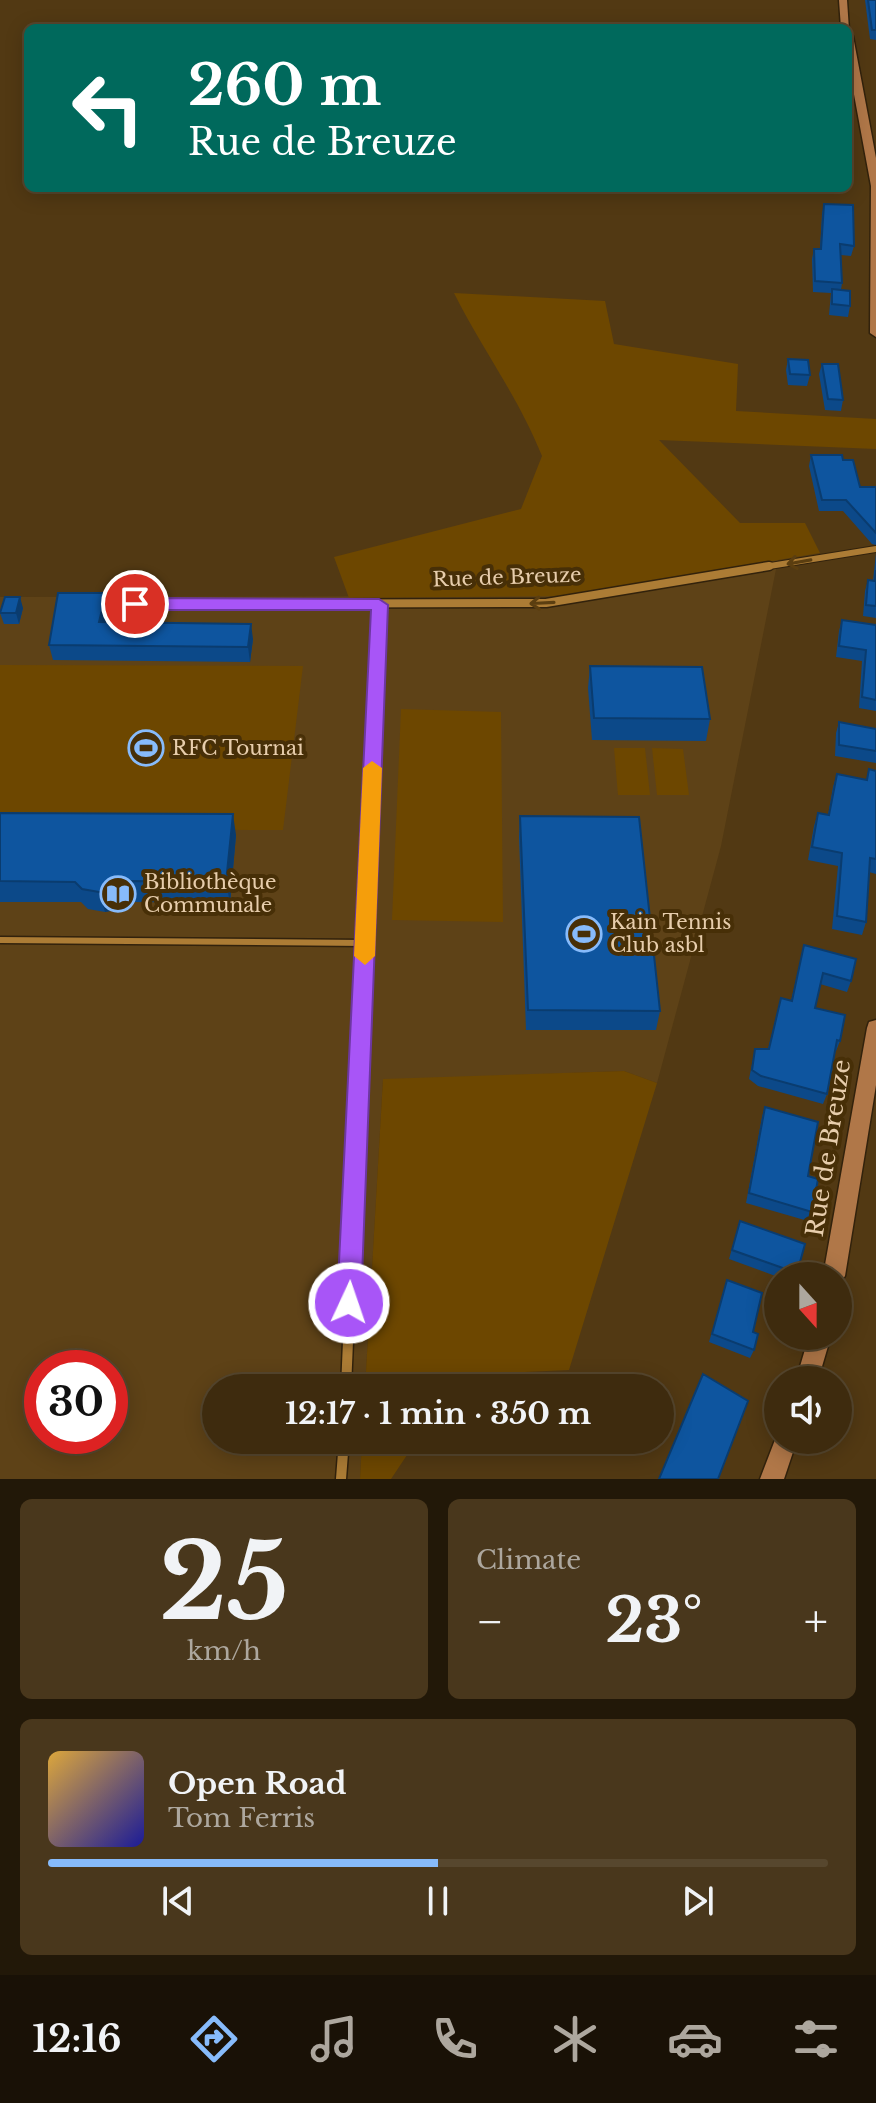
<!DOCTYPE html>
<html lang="en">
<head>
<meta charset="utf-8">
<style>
	body { margin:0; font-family:"Libre Baskerville",serif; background:#49371c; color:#f1f3f6; height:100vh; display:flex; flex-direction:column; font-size:30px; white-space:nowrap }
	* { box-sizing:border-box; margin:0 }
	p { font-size:26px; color:#ada79e }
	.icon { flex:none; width:44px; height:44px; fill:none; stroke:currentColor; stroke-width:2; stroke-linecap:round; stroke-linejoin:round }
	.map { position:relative; height:1479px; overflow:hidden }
	.sheet { display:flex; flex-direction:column; gap:20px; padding:20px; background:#221808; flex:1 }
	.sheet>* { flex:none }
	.hud { position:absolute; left:24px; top:24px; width:828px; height:168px; border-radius:12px; box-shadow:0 4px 20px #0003,0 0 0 2px #57472e; background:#00695c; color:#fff; overflow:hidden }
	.needle { width:52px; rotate:159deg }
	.buttons { position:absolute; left:764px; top:1262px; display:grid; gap:16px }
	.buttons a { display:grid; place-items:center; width:88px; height:88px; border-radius:50%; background:#3e2b0e; box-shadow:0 4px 20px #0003,0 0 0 2px #57472e; font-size:40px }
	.speed { position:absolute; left:24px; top:1350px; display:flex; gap:16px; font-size:40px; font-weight:700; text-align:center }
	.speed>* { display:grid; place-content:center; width:104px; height:104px; border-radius:50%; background:#3e2b0e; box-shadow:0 4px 20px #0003,0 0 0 2px #57472e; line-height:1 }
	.speed .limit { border:12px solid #d22; background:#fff; color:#111 }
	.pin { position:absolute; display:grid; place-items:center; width:68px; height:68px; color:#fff; margin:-34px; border:4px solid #fff; border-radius:50%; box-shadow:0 2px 8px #0007 }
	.me { position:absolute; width:88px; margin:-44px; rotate:3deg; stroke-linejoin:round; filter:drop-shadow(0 0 6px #0008) }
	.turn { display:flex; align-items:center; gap:28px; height:168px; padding:0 32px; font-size:36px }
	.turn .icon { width:104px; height:104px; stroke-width:2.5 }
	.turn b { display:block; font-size:56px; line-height:68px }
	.big { font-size:60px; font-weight:700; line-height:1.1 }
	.sheet .widget { flex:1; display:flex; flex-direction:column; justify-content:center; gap:12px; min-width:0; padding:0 28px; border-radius:12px; background:#49371c }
	.sheet .dial { align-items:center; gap:0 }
	.dial b { font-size:104px; line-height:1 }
	.song { display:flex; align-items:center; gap:24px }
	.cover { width:96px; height:96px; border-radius:12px; background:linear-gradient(135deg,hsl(40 70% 55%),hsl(240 70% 35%)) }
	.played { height:8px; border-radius:4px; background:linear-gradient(90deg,#87bbfb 50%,#57472e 50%) }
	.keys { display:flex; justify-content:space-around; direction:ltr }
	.heat { display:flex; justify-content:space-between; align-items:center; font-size:44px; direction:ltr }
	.sheet .tiles { flex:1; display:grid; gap:20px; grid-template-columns:1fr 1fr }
	.widget:last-child { grid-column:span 2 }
	.trip { position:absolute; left:202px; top:1374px; width:472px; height:80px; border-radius:40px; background:#3e2b0e; box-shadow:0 4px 20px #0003,0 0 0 2px #57472e; font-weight:700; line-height:80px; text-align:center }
	.tab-bar { display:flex; height:128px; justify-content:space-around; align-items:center; background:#191106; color:#ada79e }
	.tab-bar .icon { width:56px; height:56px }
	.tab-bar .current { color:#87bbfb }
	.tab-bar b { font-size:36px; color:#f1f3f6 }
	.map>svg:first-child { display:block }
	.built { fill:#5e4217; fill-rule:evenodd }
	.green { fill:#6d4700 }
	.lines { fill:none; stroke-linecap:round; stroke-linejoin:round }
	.lane-casing { stroke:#32220c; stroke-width:9 }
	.street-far2-casing { stroke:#32220c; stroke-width:8 }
	.street-far1-casing { stroke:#32220c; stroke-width:11 }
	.street-casing { stroke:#32220c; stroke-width:13 }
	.secondary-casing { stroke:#32220c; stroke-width:3 }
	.lane { stroke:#ac7c35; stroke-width:6 }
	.street-far2 { stroke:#ac7c35; stroke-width:6 }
	.street-far1 { stroke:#ac7c35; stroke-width:8 }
	.street { stroke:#ac7c35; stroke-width:10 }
	.secondary { fill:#b07748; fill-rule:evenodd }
	.wall { fill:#0c4989 }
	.shaded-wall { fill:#0a3c6f }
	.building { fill:#0e559f; stroke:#0a3c6f; stroke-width:2 }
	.oneway { stroke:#5b3e10 }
	.route { fill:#a855f7; stroke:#6d37a1; stroke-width:2 }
	.slow { fill:#f59e0b }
	.labels { text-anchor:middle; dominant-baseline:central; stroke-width:8; stroke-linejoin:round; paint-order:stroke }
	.street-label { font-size:20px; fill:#e7cdac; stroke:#472f07 }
	.poi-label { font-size:20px; fill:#e7cdac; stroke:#472f07; text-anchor:start }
	.near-street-label { font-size:24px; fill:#e7cdac; stroke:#472f07 }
</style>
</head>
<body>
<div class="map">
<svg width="876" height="1479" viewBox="0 0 876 1479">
	<rect width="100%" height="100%" fill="#523913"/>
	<path class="built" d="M778,559L721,846L657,1083L624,1071L383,1080L365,1388H216V1440H362L360,1479H0V597L567,596ZM42,1368H110V1436H42Z"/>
	<path class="green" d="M454,293L605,301L614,344L738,364L736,411L876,419V449L659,440L740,523H805L820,553L567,596L349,598L334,557L521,509L542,456C519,398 482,349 454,293Z
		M0,665L303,666L283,830L0,829Z
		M401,709L501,712L503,922L392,920Z
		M614,748H645L650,795H618Z
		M652,748L683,749L689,795H657Z
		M624,1071L657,1083L569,1370L461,1375L452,1388H365L383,1079Z
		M362,1440H417L391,1479H360Z"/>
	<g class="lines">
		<defs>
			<path id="lane" d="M0,940L365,943"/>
			<path id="street-far2" d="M757,568L876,549"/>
			<path id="street-far1" d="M135,604L546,603L769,566
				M364,971L379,605"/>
			<path id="street" d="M346,1388L364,969
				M341,1479L344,1440"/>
			<path id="secondary" d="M839,0H847L849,30L841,28Z
				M848,33L853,36L876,158V337L870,333L871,186L848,62Z
				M876,1020V1085L845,1276L838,1285V1276H823L867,1028L869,1022Z
				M809,1336H831L818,1380H796Z
				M778,1432V1440H797L784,1479H760Z"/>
		</defs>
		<use href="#lane" class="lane-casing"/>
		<use href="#street-far2" class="street-far2-casing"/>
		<use href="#street-far1" class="street-far1-casing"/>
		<use href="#street" class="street-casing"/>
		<use href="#secondary" class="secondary-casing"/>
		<use href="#lane" class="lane"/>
		<use href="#street-far2" class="street-far2"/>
		<use href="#street-far1" class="street-far1"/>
		<use href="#street" class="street"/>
		<use href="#secondary" class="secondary"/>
	</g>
	<path class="wall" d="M865,0H876V40L870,39Z
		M824,204L854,246L851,256L841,255L842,283L841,290L850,306L848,317L829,315L831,293L813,292L812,259L814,249H820L822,214Z
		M788,359L810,375L807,386L788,385L786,370Z
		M822,364L843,400L841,411L825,410L819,374Z
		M811,455L843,460L860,487H876V545L872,544L843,511H819L809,466Z
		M876,553V618L863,616L865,591L868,580L873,581Z
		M106,593L109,608L106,622L253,639L250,662L53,660L49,645Z
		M23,608L19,624H4L0,613Z
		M842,620L876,625V711L859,708L862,661L836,657L839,631Z
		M590,666L710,719L706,741L592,740L588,688Z
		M839,722L876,729V763L835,756L836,733Z
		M869,769L876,771V874L869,872L866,922L862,935L832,929L838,866L808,860L814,826L818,813L828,815L833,787L837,774L866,780Z
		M0,813L236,835L230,903L131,902L121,909L105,912L88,909L81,902H0Z
		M520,816L660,1011L656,1030H526L519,837Z
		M804,945L851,981L847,992L820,984L815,1008L840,1041L836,1051L835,1050L827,1094L823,1104L758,1086L749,1079L755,1049H768L781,998L791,1001Z
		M765,1107L808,1176L812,1212L808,1221L746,1203L762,1117Z
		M740,1221L797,1273L796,1276L778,1277L729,1259Z
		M727,1280L753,1332L754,1350L750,1358L709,1342Z"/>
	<path class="shaded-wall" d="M106,593L109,608L103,637L99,622Z
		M20,597L23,608L19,624L16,613Z
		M251,624L253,639L250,662L248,647Z
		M233,814L236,835L230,903L226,882Z
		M126,881L131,902L121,909L105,912L99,892Z"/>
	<path class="building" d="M868,0H876V30H872Z
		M824,204L853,205L854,246L840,244L842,283L815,281L814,249H821Z
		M832,289L850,291V306L832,304Z
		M788,359L808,360L810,375L790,374Z
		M822,364H838L843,400L828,399Z
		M811,455H842L843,460H853L860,487H876V533L846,500H822Z
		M876,570V606L866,605L868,580L875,581Z
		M58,593H106L99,622L251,624L248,647L49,645Z
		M5,597H20L16,613H0Z
		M842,620L876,625V700L862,697L866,650L839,646Z
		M590,666L702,667L710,719L594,718Z
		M839,722L876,729V751L839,745Z
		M869,769L876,771V859L870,858L866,922L837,916L842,853L812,847L818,813L829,815L837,774L867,780Z
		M0,813L233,814L226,882L126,881L116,889L99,892L82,889L75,882L0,881Z
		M520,816L639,817L660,1011L528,1010Z
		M804,945L856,959L851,981L823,973L815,1008L845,1015L840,1041L837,1040L827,1094L761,1076L752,1070L755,1049H769L781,998L792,1001Z
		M765,1107L818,1122L808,1176L818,1179L812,1212L749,1193Z
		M740,1221L805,1244L797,1273L732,1250Z
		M727,1280L762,1293L753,1332L758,1334L754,1350L712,1334Z
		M703,1374L748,1401L718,1479H659Z"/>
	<defs><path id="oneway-shaft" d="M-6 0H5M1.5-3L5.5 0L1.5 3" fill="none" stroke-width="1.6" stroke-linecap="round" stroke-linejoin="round" transform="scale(2)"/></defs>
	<g class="oneway">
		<use href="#oneway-shaft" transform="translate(799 562) rotate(170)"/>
		<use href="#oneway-shaft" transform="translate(542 603) rotate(177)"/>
	</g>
	<path class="route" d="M135,598L379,599L388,605L361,1303L358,1312L349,1315L340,1312L337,1303L371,610H135L127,604Z"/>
	<path class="slow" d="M372,761L382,768L375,956L365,965L354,956L363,768Z"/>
	<defs>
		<symbol id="stadium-ring" viewBox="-11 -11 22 22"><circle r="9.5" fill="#472f07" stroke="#87bbfb" stroke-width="1.5"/><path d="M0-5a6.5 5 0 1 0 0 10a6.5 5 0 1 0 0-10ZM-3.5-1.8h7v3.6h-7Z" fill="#87bbfb"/></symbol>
		<symbol id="library-ring" viewBox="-11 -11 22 22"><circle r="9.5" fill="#472f07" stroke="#87bbfb" stroke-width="1.5"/><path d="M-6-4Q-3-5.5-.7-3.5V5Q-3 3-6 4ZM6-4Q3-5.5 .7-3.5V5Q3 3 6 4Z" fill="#87bbfb"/></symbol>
	</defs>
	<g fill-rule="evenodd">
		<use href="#stadium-ring" x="126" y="728" width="40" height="40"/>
		<use href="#library-ring" x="98" y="874" width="40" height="40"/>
		<use href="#stadium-ring" x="564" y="914" width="40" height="40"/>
	</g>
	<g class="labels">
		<g class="street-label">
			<text transform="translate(507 577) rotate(-2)">Rue de Breuze</text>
		</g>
		<g class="poi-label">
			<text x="172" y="748">RFC Tournai</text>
			<text x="144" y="882">Bibliothèque<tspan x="144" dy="23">Communale</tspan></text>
			<text x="610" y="922">Kain Tennis<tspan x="610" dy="23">Club asbl</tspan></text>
		</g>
		<g class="near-street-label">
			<text transform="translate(828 1148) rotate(-81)">Rue de Breuze</text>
		</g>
	</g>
</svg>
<div class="buttons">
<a><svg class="needle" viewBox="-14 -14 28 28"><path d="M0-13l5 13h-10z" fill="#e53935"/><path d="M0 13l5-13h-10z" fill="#ada79e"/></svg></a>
<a><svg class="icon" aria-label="sound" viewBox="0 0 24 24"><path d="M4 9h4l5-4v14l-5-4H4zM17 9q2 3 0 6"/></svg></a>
</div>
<div class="speed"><div class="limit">30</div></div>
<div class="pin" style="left:135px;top:604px;background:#d93025"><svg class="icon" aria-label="arrive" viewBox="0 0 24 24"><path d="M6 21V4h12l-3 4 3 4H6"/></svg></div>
<svg class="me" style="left:349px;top:1303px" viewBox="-20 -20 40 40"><circle r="17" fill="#a855f7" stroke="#fff" stroke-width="3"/><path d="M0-11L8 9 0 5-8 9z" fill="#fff"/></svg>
<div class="trip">12:17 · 1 min · 350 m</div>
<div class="hud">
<div class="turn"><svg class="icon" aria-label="left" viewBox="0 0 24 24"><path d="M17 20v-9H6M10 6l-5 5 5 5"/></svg><div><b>260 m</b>Rue de Breuze</div></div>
</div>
</div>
<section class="sheet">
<div class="tiles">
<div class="widget dial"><b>25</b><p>km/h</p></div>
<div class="widget"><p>Climate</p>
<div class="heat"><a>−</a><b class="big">23°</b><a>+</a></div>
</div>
<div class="widget">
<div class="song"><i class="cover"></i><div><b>Open Road</b><p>Tom Ferris</p></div></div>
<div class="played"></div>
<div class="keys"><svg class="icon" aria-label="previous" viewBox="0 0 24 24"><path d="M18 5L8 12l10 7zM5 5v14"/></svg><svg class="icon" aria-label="pause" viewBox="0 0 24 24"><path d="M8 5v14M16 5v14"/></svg><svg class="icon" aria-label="next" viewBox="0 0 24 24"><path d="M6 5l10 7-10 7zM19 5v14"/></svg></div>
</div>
</div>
</section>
<nav class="tab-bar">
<b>12:16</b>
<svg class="icon current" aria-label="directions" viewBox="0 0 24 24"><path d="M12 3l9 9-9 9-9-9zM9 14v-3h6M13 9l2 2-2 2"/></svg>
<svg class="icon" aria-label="music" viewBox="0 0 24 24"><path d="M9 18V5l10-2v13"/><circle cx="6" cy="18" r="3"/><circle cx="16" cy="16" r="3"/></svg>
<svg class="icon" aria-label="phone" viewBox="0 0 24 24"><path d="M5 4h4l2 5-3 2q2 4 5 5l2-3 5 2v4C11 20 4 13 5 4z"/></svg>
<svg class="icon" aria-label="climate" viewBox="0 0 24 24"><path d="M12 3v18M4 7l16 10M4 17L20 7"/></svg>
<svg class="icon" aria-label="car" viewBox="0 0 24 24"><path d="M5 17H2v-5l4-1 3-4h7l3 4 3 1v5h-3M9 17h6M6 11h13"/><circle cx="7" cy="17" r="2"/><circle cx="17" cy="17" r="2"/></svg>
<svg class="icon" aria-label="filters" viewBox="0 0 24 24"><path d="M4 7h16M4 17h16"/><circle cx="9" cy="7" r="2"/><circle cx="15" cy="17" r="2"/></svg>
</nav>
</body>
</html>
